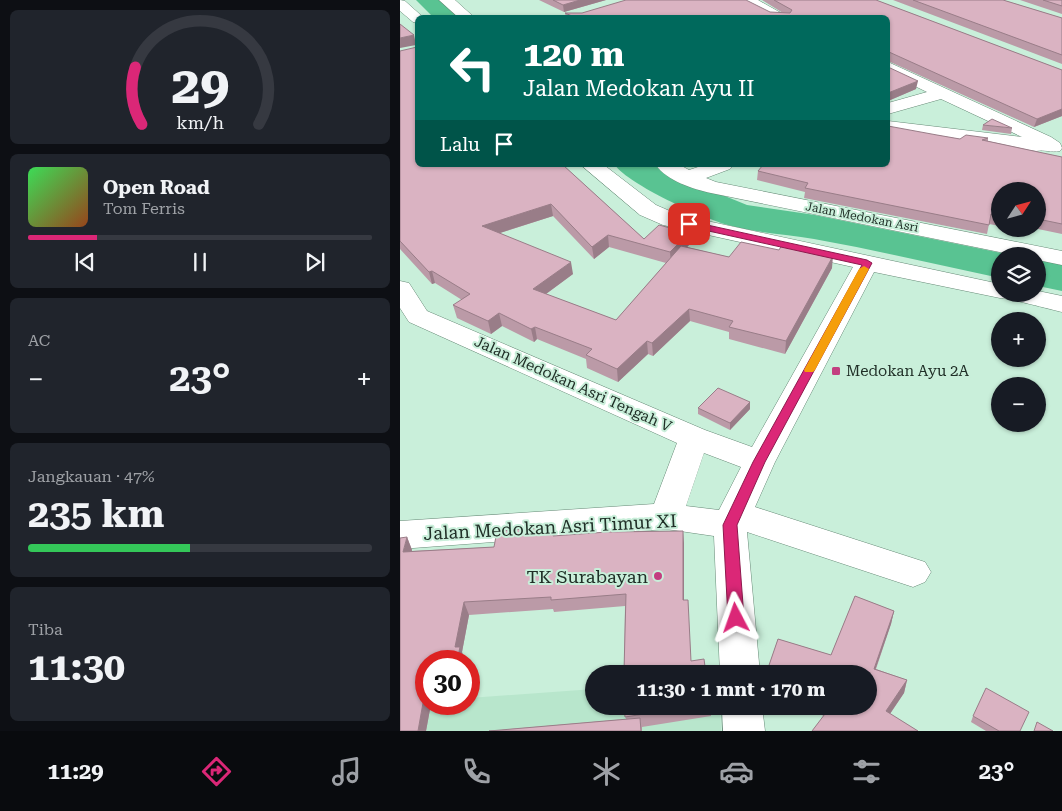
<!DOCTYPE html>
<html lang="id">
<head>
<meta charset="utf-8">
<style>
	body { margin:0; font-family:"Roboto Serif",serif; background:#20242c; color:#f1f3f6; height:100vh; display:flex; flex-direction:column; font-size:19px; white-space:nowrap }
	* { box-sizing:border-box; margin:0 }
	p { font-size:16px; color:#9ea1a6 }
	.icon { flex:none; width:28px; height:28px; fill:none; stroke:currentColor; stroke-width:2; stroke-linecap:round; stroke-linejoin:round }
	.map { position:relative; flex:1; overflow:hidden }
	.details { display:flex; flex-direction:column; gap:10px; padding:10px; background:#0d0f14; width:400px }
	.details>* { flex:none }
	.banner { position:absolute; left:15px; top:15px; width:475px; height:152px; border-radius:8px; box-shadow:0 1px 4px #0004; background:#00695c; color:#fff; overflow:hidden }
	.needle { width:32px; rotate:54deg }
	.buttons { position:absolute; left:591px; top:182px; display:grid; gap:10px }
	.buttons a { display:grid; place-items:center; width:55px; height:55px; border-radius:50%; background:#171b24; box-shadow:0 1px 4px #0004; font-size:25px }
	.speed { position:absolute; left:15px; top:650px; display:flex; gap:10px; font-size:25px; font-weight:700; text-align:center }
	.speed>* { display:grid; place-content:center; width:65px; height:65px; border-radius:50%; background:#171b24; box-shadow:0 1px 4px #0004; line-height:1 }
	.speed .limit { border:8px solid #d22; background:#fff; color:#111 }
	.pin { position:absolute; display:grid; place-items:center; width:42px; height:42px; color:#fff; margin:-21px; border-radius:10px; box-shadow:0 2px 8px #0006 }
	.me { position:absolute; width:55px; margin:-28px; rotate:356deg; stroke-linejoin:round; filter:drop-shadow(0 0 4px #0008) }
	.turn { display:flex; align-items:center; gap:18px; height:105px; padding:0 25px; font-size:22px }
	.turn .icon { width:65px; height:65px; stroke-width:2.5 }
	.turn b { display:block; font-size:35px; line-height:42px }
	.then { display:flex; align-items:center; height:48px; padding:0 25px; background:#0003; gap:10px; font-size:19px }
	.big { font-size:38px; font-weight:700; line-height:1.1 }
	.details .widget { flex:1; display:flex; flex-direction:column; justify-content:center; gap:8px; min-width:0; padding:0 18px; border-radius:8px; background:#20242c }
	.details .dial { align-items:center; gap:0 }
	.dial svg { height:130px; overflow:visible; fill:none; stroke:#363941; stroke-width:7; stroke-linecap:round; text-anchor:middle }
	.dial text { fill:#f1f3f6; stroke:none }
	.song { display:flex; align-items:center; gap:15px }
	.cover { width:60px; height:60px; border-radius:8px; background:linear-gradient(135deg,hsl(130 70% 55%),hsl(20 70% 35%)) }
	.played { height:5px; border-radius:2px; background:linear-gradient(90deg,#db2777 20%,#363941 20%) }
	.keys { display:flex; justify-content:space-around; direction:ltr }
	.heat { display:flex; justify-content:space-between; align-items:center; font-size:28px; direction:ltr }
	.charge { height:8px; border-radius:4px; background:linear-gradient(90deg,#34c759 47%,#363941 0) }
	.trip { position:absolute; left:185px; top:665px; width:292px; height:50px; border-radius:25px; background:#171b24; box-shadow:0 1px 4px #0004; font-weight:700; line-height:50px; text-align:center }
	.tabs { display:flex; height:80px; justify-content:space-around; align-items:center; background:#090b0e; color:#9ea1a6 }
	.tabs .icon { width:35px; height:35px }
	.tabs .selected { color:#db2777 }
	.tabs b { font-size:22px; color:#f1f3f6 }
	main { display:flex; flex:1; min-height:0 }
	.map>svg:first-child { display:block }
	.built { fill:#b8e6cc }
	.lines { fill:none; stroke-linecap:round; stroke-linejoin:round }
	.river { fill:#59c392; fill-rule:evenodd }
	.minor-casing { stroke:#678a77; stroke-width:1 }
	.minor { fill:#fff; fill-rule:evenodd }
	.wall { fill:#bb9aa7; fill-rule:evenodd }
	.shaded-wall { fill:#997d88 }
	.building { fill:#dab3c2; stroke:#997d88 }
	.route { fill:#db2777; stroke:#8e194d }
	.slow { fill:#f59e0b }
	.poi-dot { fill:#c33e80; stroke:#c9efda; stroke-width:2 }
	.labels { text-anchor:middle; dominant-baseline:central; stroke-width:4; stroke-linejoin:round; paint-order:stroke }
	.far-street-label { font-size:12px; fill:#202f27; stroke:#c9efda }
	.poi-label { font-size:15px; fill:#202f27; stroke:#c9efda; text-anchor:start }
	.street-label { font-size:15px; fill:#202f27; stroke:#c9efda }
	.near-street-label { font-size:18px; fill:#202f27; stroke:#c9efda }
	.near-poi-label { font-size:18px; fill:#202f27; stroke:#c9efda; text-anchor:end }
</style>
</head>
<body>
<main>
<section class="details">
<div class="widget dial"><svg viewBox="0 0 100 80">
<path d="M14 69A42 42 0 1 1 86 69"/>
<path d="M14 69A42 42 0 0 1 10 34" stroke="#db2777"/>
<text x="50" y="56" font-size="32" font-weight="700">29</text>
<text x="50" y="72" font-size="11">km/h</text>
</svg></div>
<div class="widget">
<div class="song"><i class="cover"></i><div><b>Open Road</b><p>Tom Ferris</p></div></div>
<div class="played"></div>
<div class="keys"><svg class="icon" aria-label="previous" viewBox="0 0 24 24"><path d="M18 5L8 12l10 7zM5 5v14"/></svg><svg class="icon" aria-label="pause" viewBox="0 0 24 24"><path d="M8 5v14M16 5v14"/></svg><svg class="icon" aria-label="next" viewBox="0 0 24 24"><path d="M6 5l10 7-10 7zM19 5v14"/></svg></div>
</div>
<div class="widget"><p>AC</p>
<div class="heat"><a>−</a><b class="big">23°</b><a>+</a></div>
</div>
<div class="widget"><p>Jangkauan · 47%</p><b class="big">235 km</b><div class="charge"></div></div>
<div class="widget"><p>Tiba</p><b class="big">11:30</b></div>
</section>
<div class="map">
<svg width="662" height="731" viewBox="0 0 662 731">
	<rect width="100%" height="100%" fill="#c9efda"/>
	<path class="built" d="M194,689V706H320L321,731H0L26,704H69V698Z"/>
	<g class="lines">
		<path class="river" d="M16,0H44L63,18H34Z
			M215,165H259L283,179L347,205L415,215L616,256H600V278C538,265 476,250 414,239C385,234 356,233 328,225C303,218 229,185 215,165Z
			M638,260L662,265V291L638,286Z"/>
		<defs>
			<path id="minor" d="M0,0L5,1L24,18H18V23L13,22L0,11Z
				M39,0H55L75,18H59Z
				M340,0H358L390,18H371L342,3Z
				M488,62L651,137L660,143L662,148L660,151C650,153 645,149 636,151L488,132V121L622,137L541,99L488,114V103L527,92L488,73Z
				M181,165H204L256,205L279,215L600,284V294H638V291L662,296V312C653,310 604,297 600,298L474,272L375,462L355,507L525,562L531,572L525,582L513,587L347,532L360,674H320L314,536L266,529L0,549V521L254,504L277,443L9,322L0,308V281L9,283L27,311L305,430L352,447L453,267L263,225L240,215ZM304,453L341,467L319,510L286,506Z
				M256,165H280L289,170L304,165H333L330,169L306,178L316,182L662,251V265L638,260V256H619L311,193C293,189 267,181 256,165Z
				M322,706H362L365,731H323Z"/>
		</defs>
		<use href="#minor" class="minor-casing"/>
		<use href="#minor" class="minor"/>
	</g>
	<path class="wall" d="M139,0H206L164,12Z
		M362,0H476L662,70V116L634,127L488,61V67L516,89L488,101V18H166L165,13H383Z
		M493,0H603L662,18V64Z
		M620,0H662V14Z
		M0,51L18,165H163L244,239L289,245L287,247L329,257L432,268L385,354L329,339V332L290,321L253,356L248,354L218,382L187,368L186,359L137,339L134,342L102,326L91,334L57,318L53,305L62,300L35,283L32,284L0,249ZM153,216L194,259L209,247L266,263L216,320L146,294L173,274L100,233Z
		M583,125L612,128L611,134L582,130Z
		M537,135L560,139L588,138V141L643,153L662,157V234L638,229V191H600V226L589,224L587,234L404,198L405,192L357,180L358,171Z
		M613,229H634L633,233Z
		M298,408L350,409L330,430L298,414Z
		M154,527L156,536L284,543V600L224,671L225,606L154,612L153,609L69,615L62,652L64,659V661H26V704H31L26,731H0L7,537L12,550V551L94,547Z
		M455,596L494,611L491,624L476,669L507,680L504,693L490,714L518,731H412L424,716L401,706H469V674H366L378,639L431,655Z
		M224,706H311V716L242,727V731H89L226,719Z
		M573,716L620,731H586L571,722Z"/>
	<path class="shaded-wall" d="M180,0H206L164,12L163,5Z
		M14,35L16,45L0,48V38Z
		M518,81L516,89L488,101V93Z
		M662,109V116L634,127L637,119Z
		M151,204L153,216L84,238L82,226Z
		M289,233V245L271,265L270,252Z
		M208,235L209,247L194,259L192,247Z
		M433,256L432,268L385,354L386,341Z
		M171,262L173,274L135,302L133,289Z
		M32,271L35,283L32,284L29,272Z
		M289,309L290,321L253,356L252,343Z
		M99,313L102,326L91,334L88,321Z
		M135,327L137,339L134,342L131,329Z
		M247,341L248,354L218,382L217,369Z
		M350,402V409L330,430V423Z
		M154,527L156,539L153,536Z
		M283,531L284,543V612L283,600Z
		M7,537L12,550L8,564L3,552Z
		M64,602L69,615L62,652L64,659V661H57L55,647Z
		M494,611L491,624L471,682L474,669Z
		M507,680L504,693L483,724L486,711Z
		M26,686V704H31L26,731H18Z"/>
	<path class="building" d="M153,0H180L163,5Z
		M226,0H346L370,12L390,13L392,10L374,0H476L662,70V109L637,119L489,52L488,67L518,81L488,93V18H168L172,16L165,13H182Z
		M513,0H603L662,18V55Z
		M643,0H662V6Z
		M0,24L14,35L0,38Z
		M18,39V165H163L244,239L259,225L289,233L270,252L208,235L192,247L151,204L82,226L171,262L133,289L216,320L281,246L329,257L341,242L379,250L382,245L433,256L386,341L329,327L333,321L289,309L252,343L247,341L217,369L186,355L192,349L135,327L131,329L99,313L88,321L53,305L70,294L32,271L29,272L0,241V51L17,47Z
		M592,119L612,128L583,125Z
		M488,126L537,135L560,139L566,135L588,138L582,140L643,153L662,157V224L638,219V191H600V216L591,214L589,225L405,188L408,183L358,171L363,165H488Z
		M318,388L350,402L330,423L298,408Z
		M154,527L153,536L207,532L283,531V600H288L291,661L304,659L306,674H222L221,671H224L226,594L151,600V597L64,602L55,647H60L57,661H26V686L18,731H0V538L7,537L3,552L94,547L97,531Z
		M455,596L494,611L474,669L507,680L486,711L518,731H412L431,706H469V674H366L378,639L431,655Z
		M586,688L629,712L620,731H599L573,716Z
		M224,706H296L225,717Z
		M240,718L241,731H89Z
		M637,722L653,731H634Z"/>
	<path class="route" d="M289,221L467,260L472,263L365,462L337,525L344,618L342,623L336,625L331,623L328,618L323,525L353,462L462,265L286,226V222Z"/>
	<path class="slow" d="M464,266L469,269L415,370L413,372H405L404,370L459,269Z"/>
	<g class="poi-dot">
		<rect x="431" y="366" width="10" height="10" rx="2.5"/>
		<circle cx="258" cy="576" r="5"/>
	</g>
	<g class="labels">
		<g class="far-street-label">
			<text transform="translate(462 217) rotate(11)">Jalan Medokan Asri</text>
		</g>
		<g class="poi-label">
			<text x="446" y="371">Medokan Ayu 2A</text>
		</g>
		<g class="street-label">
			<text transform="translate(173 384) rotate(24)">Jalan Medokan Asri Tengah V</text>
		</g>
		<g class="near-street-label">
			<text transform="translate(150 527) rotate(-3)">Jalan Medokan Asri Timur XI</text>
		</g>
		<g class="near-poi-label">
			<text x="248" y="576">TK Surabayan</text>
		</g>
	</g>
</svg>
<div class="buttons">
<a><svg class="needle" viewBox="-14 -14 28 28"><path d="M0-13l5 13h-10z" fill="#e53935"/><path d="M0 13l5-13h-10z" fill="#9ea1a6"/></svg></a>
<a><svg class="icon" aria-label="layers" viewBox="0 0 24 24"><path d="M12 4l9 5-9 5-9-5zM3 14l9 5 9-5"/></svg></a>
<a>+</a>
<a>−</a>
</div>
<div class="speed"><div class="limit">30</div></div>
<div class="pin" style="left:289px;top:224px;background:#d93025"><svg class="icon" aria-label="arrive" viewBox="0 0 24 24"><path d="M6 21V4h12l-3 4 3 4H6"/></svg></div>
<svg class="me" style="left:336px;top:618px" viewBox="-20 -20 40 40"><path d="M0-17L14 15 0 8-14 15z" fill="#db2777" stroke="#fff" stroke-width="4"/></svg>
<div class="trip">11:30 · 1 mnt · 170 m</div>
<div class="banner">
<div class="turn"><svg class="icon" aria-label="left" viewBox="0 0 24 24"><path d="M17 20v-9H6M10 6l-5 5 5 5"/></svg><div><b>120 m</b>Jalan Medokan Ayu II</div></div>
<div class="then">Lalu<svg class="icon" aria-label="arrive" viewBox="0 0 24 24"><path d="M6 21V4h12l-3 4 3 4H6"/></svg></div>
</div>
</div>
</main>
<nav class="tabs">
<b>11:29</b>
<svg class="icon selected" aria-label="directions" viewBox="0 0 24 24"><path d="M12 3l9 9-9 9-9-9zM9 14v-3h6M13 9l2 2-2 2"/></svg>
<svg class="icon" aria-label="music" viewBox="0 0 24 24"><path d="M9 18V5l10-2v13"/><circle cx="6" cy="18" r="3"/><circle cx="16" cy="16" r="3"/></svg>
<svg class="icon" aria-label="phone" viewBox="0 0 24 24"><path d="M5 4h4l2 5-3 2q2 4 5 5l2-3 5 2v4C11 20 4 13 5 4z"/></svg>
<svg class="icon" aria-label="climate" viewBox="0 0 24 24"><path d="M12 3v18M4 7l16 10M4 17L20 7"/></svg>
<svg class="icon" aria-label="car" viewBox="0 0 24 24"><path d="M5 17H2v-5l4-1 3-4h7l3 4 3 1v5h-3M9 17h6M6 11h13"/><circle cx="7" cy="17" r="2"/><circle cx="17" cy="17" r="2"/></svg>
<svg class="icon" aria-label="filters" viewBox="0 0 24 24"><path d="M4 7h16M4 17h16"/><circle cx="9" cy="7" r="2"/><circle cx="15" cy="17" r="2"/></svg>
<b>23°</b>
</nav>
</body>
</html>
